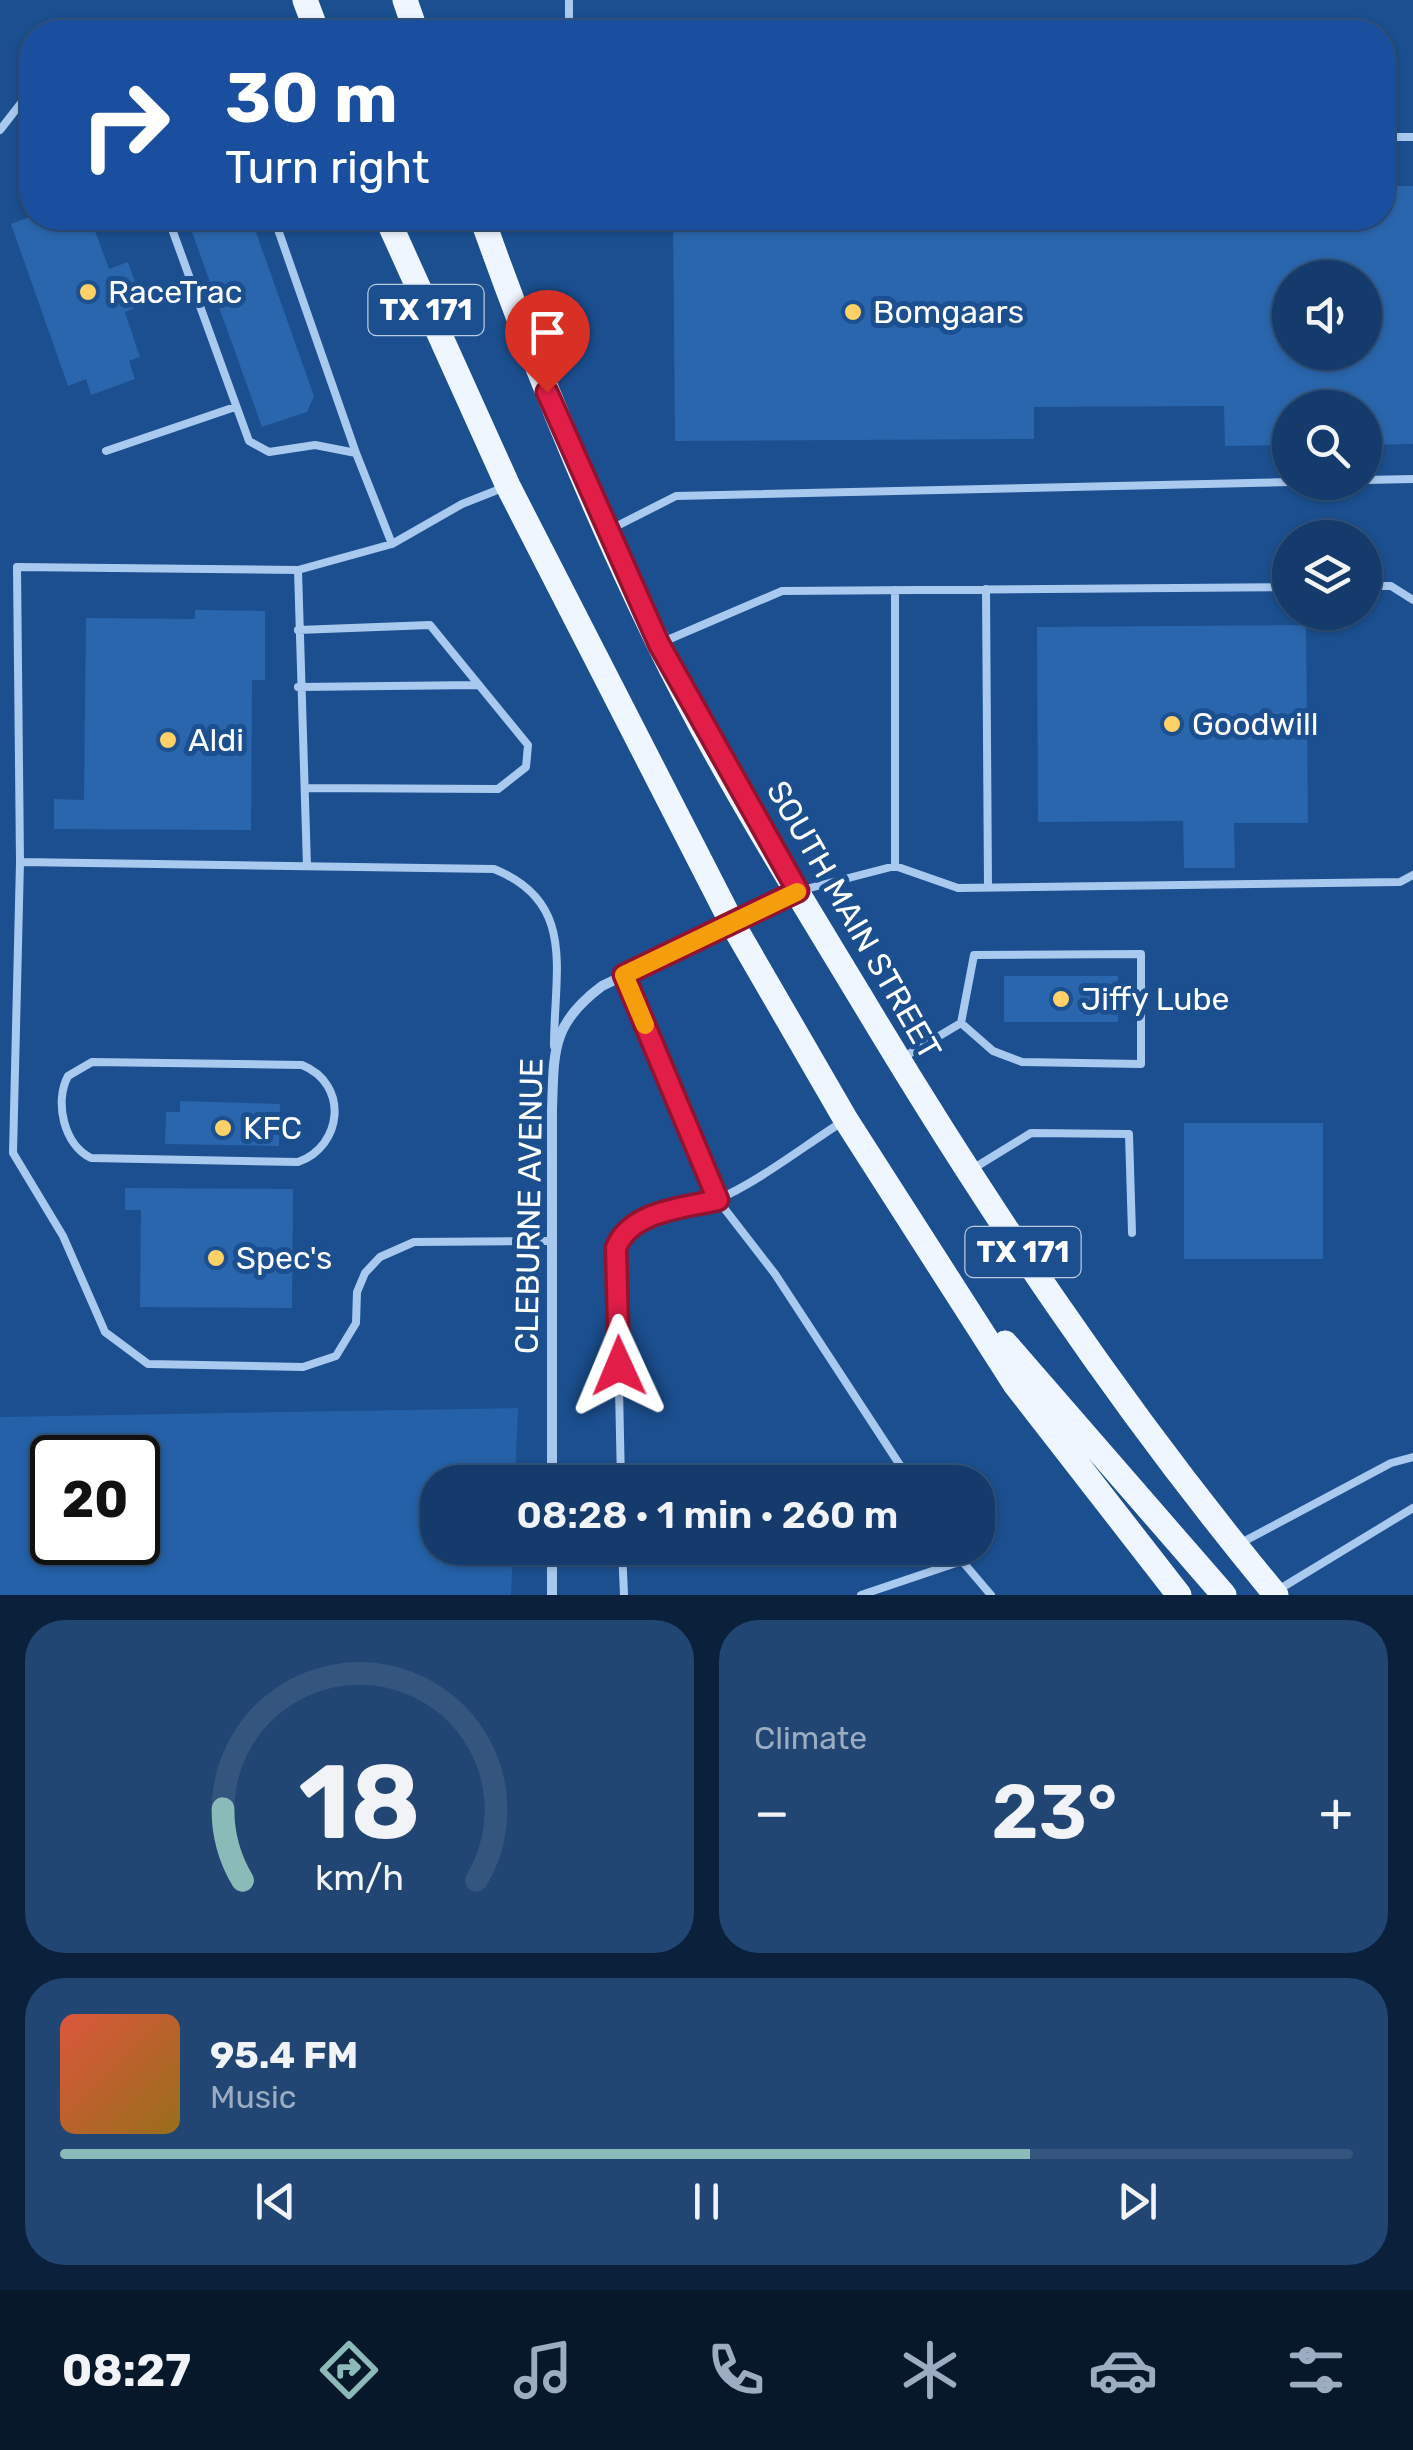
<!DOCTYPE html>
<html lang="en">
<head>
<meta charset="utf-8">
<style>
	body { margin:0; font-family:Rubik,sans-serif; background:#214673; color:#f1f3f6; height:100vh; display:flex; flex-direction:column; font-size:38px; white-space:nowrap }
	* { box-sizing:border-box; margin:0 }
	p { font-size:32px; color:#9dadc1 }
	.icon { flex:none; width:55px; height:55px; fill:none; stroke:currentColor; stroke-width:2; stroke-linecap:round; stroke-linejoin:round }
	.map { position:relative; height:1595px; overflow:hidden }
	.side { display:flex; flex-direction:column; gap:25px; padding:25px; background:#0b203b; flex:1 }
	.side>* { flex:none }
	.hud { position:absolute; left:20px; top:20px; width:1375px; height:210px; border-radius:40px; box-shadow:0 2px 8px #0004,0 0 0 2px #33557e; background:#1a4fa0; color:#fff; overflow:hidden }
	.controls { position:absolute; left:1272px; top:260px; display:grid; gap:20px }
	.controls a { display:grid; place-items:center; width:110px; height:110px; border-radius:50%; background:#143b6b; box-shadow:0 2px 8px #0004,0 0 0 2px #33557e; font-size:50px }
	.speed { position:absolute; left:30px; top:1435px; display:flex; gap:20px; font-size:50px; font-weight:700; text-align:center }
	.speed>* { display:grid; place-content:center; width:130px; height:130px; border-radius:50%; background:#143b6b; box-shadow:0 2px 8px #0004,0 0 0 2px #33557e; line-height:1 }
	.speed .limit { border:5px solid #111; border-radius:15px; background:#fff; color:#111 }
	.pin { position:absolute; display:grid; place-items:center; width:85px; height:85px; color:#fff; margin:-102px -42px; border-radius:50% 50% 50% 0; rotate:-45deg; box-shadow:0 0 10px #0007 }
	.pin .icon { rotate:45deg }
	.me { position:absolute; width:110px; margin:-55px; rotate:359deg; stroke-linejoin:round; filter:drop-shadow(0 0 8px #0008) }
	.turn { display:flex; align-items:center; gap:35px; height:210px; padding:0 40px; font-size:45px }
	.turn .icon { width:130px; height:130px; stroke-width:2.5 }
	.turn b { display:block; font-size:70px; line-height:85px }
	.big { font-size:75px; font-weight:600; line-height:1.1 }
	.side .widget { flex:1; display:flex; flex-direction:column; justify-content:center; gap:15px; min-width:0; padding:0 35px; border-radius:40px; background:#214673 }
	.side .dial { align-items:center; gap:0 }
	.dial svg { height:260px; overflow:visible; fill:none; stroke:#33557e; stroke-width:7; stroke-linecap:round; text-anchor:middle }
	.dial text { fill:#f1f3f6; stroke:none }
	.song { display:flex; align-items:center; gap:30px }
	.cover { width:120px; height:120px; border-radius:15px; background:linear-gradient(135deg,hsl(10 70% 55%),hsl(40 70% 35%)) }
	.played { height:10px; border-radius:5px; background:linear-gradient(90deg,#8bbbb9 75%,#33557e 75%) }
	.keys { display:flex; justify-content:space-around; direction:ltr }
	.heat { display:flex; justify-content:space-between; align-items:center; font-size:55px; direction:ltr }
	.side .tiles { flex:1; display:grid; gap:25px; grid-template-columns:1fr 1fr }
	.widget:last-child { grid-column:span 2 }
	.trip { position:absolute; left:420px; top:1465px; width:575px; height:100px; border-radius:40px; background:#143b6b; box-shadow:0 2px 8px #0004,0 0 0 2px #33557e; font-weight:600; line-height:100px; text-align:center }
	.menu { display:flex; height:160px; justify-content:space-around; align-items:center; background:#08182b; color:#9dadc1 }
	.menu .icon { width:70px; height:70px }
	.menu .selected { color:#8bbbb9 }
	.menu b { font-size:45px; color:#f1f3f6 }
	.map>svg:first-child { display:block }
	.green { fill:#2461a8; fill-rule:evenodd }
	.building { fill:#2a66ad; fill-rule:evenodd }
	.lines { fill:none; stroke-linecap:round; stroke-linejoin:round }
	.service { stroke:#a9c9ee; stroke-width:8 }
	.minor { stroke:#a9c9ee; stroke-width:10 }
	.primary { stroke:#f0f6ff; stroke-width:25 }
	.route-casing { stroke:#92132f; stroke-width:25 }
	.route { stroke:#e11d48; stroke-width:18 }
	.slow { stroke:#f59e0b; stroke-width:18 }
	.poi-dot { fill:#ffd166; stroke:#1b4f8f; stroke-width:4 }
	.labels { text-anchor:middle; dominant-baseline:central; stroke-width:10; stroke-linejoin:round; paint-order:stroke }
	.shield { fill:#1b4f8f; stroke:#bbcadd; stroke-width:2.5 }
	.shield-label { font-size:30px; font-weight:bold; fill:#fff }
	.poi-label { font-size:32px; fill:#fff; stroke:#1b4f8f; text-anchor:start }
	.street-label { font-size:32px; fill:#fff; stroke:#1b4f8f }
</style>
</head>
<body>
<div class="map">
<svg width="1413" height="1595" viewBox="0 0 1413 1595">
	<rect width="100%" height="100%" fill="#1b4f8f"/>
	<path class="green" d="M518,1408L515,1482H438V1548H513L511,1595H0V1417ZM52,1458H138V1542H52Z"/>
	<path class="building" d="M1382,186H1413V444L1365,445V408H1290V445L1225,446L1224,406L1034,407V439L675,441L673,218H1382ZM1290,278H1365V352H1290Z
		M32,216L98,218L100,225L94,228L109,269L128,262L143,305L125,312L140,357L129,361L135,379L91,395L86,379L68,386L11,224Z
		M187,218H251L314,396L307,412L262,427Z
		M195,610L265,611V680H252L251,830L54,829V799L84,800L86,618L195,619Z
		M1306,625L1308,823H1234L1235,868H1184L1183,821L1038,822L1037,627Z
		M1004,976H1118V1022H1004Z
		M180,1101L280,1104L279,1146L165,1144L166,1112H180Z
		M1184,1123H1323V1259H1184Z
		M125,1188L293,1189L292,1308L140,1307L141,1210H125Z"/>
	<g class="lines">
		<path class="service" d="M569,32V0
			M0,130L32,89
			M1382,137H1413
			M168,218L249,441L269,452L315,445L356,453L392,544
			M274,218L356,453
			M106,451L235,407
			M1365,480L1413,479
			M505,487L462,504L392,544L298,570L17,567L20,862L13,1153L63,1236L105,1332L148,1364L303,1367L336,1356L356,1323L357,1292L365,1273L380,1257L414,1242L553,1241
			M611,529L676,496L1290,482
			M298,570L307,866
			M1365,586H1391L1413,600
			M986,589L988,887
			M298,630L430,625L528,745L526,767L498,789L306,788
			M665,641L782,591L1290,587
			M298,687L479,685
			M20,862L494,869C577,902 554,971 554,1046
			M895,866L958,888L1400,882L1413,875
			M802,890L895,866V590
			M625,975L717,1199L775,1274L911,1482
			M902,1058L961,1023L993,1051L1022,1062L1141,1064V954L974,955L961,1023
			M92,1062L302,1065C349,1084 343,1146 298,1162L91,1158C64,1145 54,1102 68,1076Z
			M974,1168L1031,1133L1129,1134L1132,1233
			M621,1482L616,1248C632,1208 682,1213 716,1200C757,1183 804,1146 842,1122
			M1239,1544L1391,1463L1413,1457
			M622,1548L624,1595
			M953,1548L962,1561
			M1278,1590L1413,1508
			M861,1595L962,1561L991,1595"/>
		<path class="minor" d="M552,1482V1110C554,1051 551,1024 602,986L794,893
			M552,1595V1548"/>
		<path class="primary" d="M305,0L317,32
			M405,0L416,32
			M387,218L508,486L732,923L846,1120L1015,1384L1179,1595
			M482,218C533,362 590,502 657,640C716,762 790,880 860,996C985,1205 1120,1407 1276,1595
			M1005,1343L1224,1595"/>
	</g>
	<g class="lines">
		<defs>
			<path id="route" d="M547,392L659,644L798,891L624,975L718,1200C683,1208 630,1211 616,1248L619,1366"/>
		</defs>
		<use href="#route" class="route-casing"/>
		<use href="#route" class="route"/>
		<path class="slow" d="M645,1025L624,975L797,892"/>
	</g>
	<g class="poi-dot">
		<circle cx="88" cy="292" r="10"/>
		<circle cx="853" cy="312" r="10"/>
		<circle cx="1172" cy="724" r="10"/>
		<circle cx="168" cy="740" r="10"/>
		<circle cx="1061" cy="999" r="10"/>
		<circle cx="223" cy="1128" r="10"/>
		<circle cx="216" cy="1258" r="10"/>
	</g>
	<g class="labels">
		<g class="shield">
			<rect x="368.5" y="285" width="115" height="50" rx="8"/>
			<rect x="965.5" y="1227" width="115" height="50" rx="8"/>
		</g>
		<g class="shield-label">
			<text x="426" y="310">TX 171</text>
			<text x="1023" y="1252">TX 171</text>
		</g>
		<g class="poi-label">
			<text x="108" y="292">RaceTrac</text>
			<text x="873" y="312">Bomgaars</text>
			<text x="1192" y="724">Goodwill</text>
			<text x="188" y="740">Aldi</text>
			<text x="1081" y="999">Jiffy Lube</text>
			<text x="243" y="1128">KFC</text>
			<text x="236" y="1258">Spec's</text>
		</g>
		<g class="street-label">
			<text transform="translate(854 920) rotate(60)">SOUTH MAIN STREET</text>
			<text transform="translate(529 1206) rotate(-89)">CLEBURNE AVENUE</text>
		</g>
	</g>
</svg>
<div class="controls">
<a><svg class="icon" aria-label="sound" viewBox="0 0 24 24"><path d="M4 9h4l5-4v14l-5-4H4zM17 9q2 3 0 6"/></svg></a>
<a><svg class="icon" aria-label="search" viewBox="0 0 24 24"><circle cx="10" cy="10" r="6"/><path d="M15 15l6 6"/></svg></a>
<a><svg class="icon" aria-label="layers" viewBox="0 0 24 24"><path d="M12 4l9 5-9 5-9-5zM3 14l9 5 9-5"/></svg></a>
</div>
<div class="speed"><div class="limit">20</div></div>
<div class="pin" style="left:547px;top:392px;background:#d93025"><svg class="icon" aria-label="arrive" viewBox="0 0 24 24"><path d="M6 21V4h12l-3 4 3 4H6"/></svg></div>
<svg class="me" style="left:619px;top:1366px" viewBox="-20 -20 40 40"><path d="M0-17L14 15 0 8-14 15z" fill="#e11d48" stroke="#fff" stroke-width="4"/></svg>
<div class="trip">08:28 · 1 min · 260 m</div>
<div class="hud">
<div class="turn"><svg class="icon" aria-label="right" viewBox="0 0 24 24"><path d="M7 20v-9h11M14 6l5 5-5 5"/></svg><div><b>30 m</b>Turn right</div></div>
</div>
</div>
<section class="side">
<div class="tiles">
<div class="widget dial"><svg viewBox="0 0 100 80">
<path d="M14 69A42 42 0 1 1 86 69"/>
<path d="M14 69A42 42 0 0 1 8 47" stroke="#8bbbb9"/>
<text x="50" y="56" font-size="32" font-weight="700">18</text>
<text x="50" y="72" font-size="11">km/h</text>
</svg></div>
<div class="widget"><p>Climate</p>
<div class="heat"><a>−</a><b class="big">23°</b><a>+</a></div>
</div>
<div class="widget">
<div class="song"><i class="cover"></i><div><b>95.4 FM</b><p>Music</p></div></div>
<div class="played"></div>
<div class="keys"><svg class="icon" aria-label="previous" viewBox="0 0 24 24"><path d="M18 5L8 12l10 7zM5 5v14"/></svg><svg class="icon" aria-label="pause" viewBox="0 0 24 24"><path d="M8 5v14M16 5v14"/></svg><svg class="icon" aria-label="next" viewBox="0 0 24 24"><path d="M6 5l10 7-10 7zM19 5v14"/></svg></div>
</div>
</div>
</section>
<nav class="menu">
<b>08:27</b>
<svg class="icon selected" aria-label="directions" viewBox="0 0 24 24"><path d="M12 3l9 9-9 9-9-9zM9 14v-3h6M13 9l2 2-2 2"/></svg>
<svg class="icon" aria-label="music" viewBox="0 0 24 24"><path d="M9 18V5l10-2v13"/><circle cx="6" cy="18" r="3"/><circle cx="16" cy="16" r="3"/></svg>
<svg class="icon" aria-label="phone" viewBox="0 0 24 24"><path d="M5 4h4l2 5-3 2q2 4 5 5l2-3 5 2v4C11 20 4 13 5 4z"/></svg>
<svg class="icon" aria-label="climate" viewBox="0 0 24 24"><path d="M12 3v18M4 7l16 10M4 17L20 7"/></svg>
<svg class="icon" aria-label="car" viewBox="0 0 24 24"><path d="M5 17H2v-5l4-1 3-4h7l3 4 3 1v5h-3M9 17h6M6 11h13"/><circle cx="7" cy="17" r="2"/><circle cx="17" cy="17" r="2"/></svg>
<svg class="icon" aria-label="filters" viewBox="0 0 24 24"><path d="M4 7h16M4 17h16"/><circle cx="9" cy="7" r="2"/><circle cx="15" cy="17" r="2"/></svg>
</nav>
</body>
</html>
